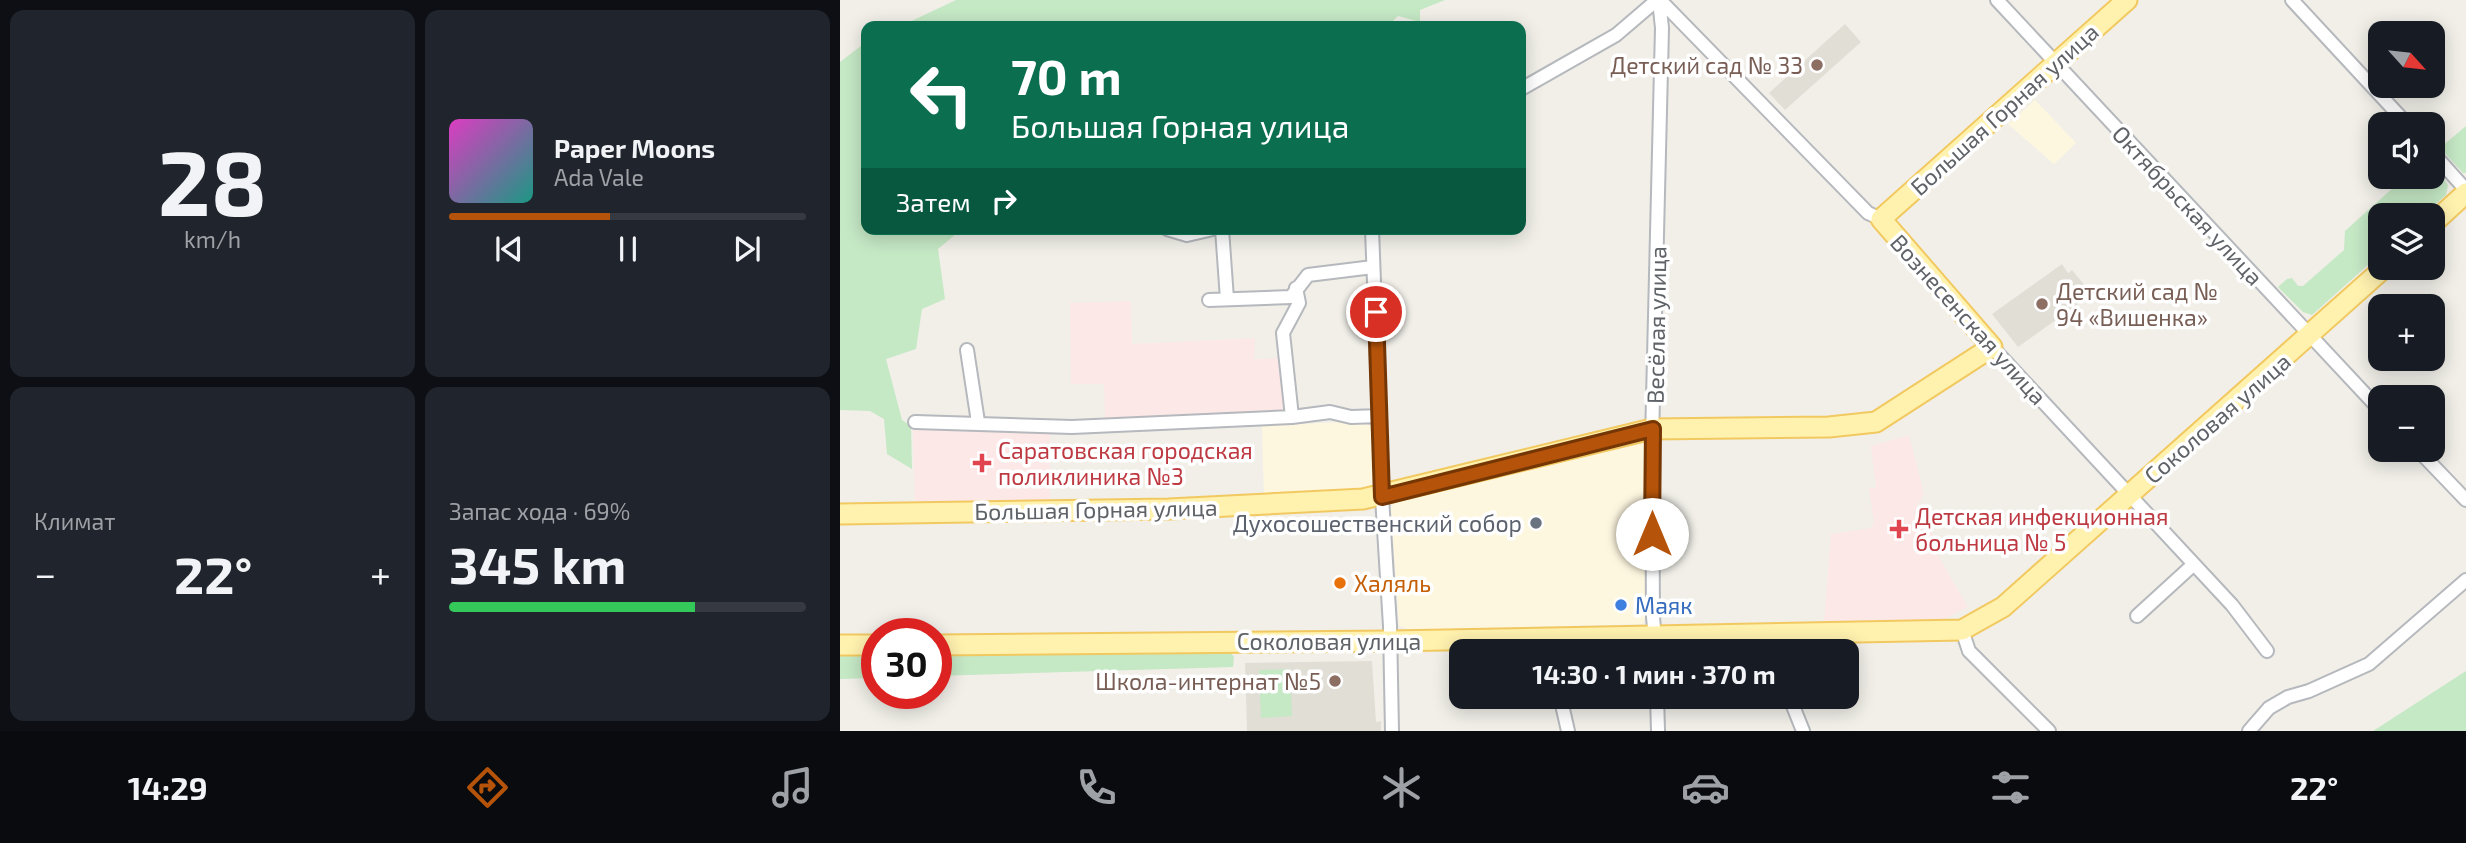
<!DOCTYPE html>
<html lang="ru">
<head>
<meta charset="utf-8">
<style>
	body { margin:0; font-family:"Exo 2",sans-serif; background:#20242c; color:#f1f3f6; height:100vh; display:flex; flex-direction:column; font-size:26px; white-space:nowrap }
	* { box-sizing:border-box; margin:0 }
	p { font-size:23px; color:#9ea1a6 }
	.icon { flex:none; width:38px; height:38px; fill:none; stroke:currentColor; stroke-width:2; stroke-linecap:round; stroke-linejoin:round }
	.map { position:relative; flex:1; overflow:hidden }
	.panel { display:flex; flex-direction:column; gap:10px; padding:10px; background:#0d0f14; width:840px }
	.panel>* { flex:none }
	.guide { position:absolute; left:21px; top:21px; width:665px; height:214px; border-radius:14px; box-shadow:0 4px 18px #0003; background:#0b6e4f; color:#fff; overflow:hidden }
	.needle { width:46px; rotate:117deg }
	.controls { position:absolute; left:1528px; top:21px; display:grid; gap:14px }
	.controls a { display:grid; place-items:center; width:77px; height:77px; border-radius:14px; background:#171b24; box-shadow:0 4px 18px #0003; font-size:35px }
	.speed { position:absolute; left:21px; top:618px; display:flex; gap:14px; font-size:35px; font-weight:700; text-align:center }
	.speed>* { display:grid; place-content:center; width:91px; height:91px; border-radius:50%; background:#171b24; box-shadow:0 4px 18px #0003; line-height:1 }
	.speed .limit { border:10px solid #d22; background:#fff; color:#111 }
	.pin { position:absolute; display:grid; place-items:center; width:60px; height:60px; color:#fff; margin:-30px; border:4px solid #fff; border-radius:50%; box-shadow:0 2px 7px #0007 }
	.me { position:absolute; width:77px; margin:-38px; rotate:0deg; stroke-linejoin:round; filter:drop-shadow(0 0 5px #0008) }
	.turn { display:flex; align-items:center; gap:24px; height:147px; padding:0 35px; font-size:32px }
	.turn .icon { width:91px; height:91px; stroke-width:2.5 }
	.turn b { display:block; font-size:49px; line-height:60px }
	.then { display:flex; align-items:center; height:66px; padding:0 35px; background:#0003; gap:14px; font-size:26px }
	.big { font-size:52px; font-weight:700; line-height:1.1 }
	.panel .tile { flex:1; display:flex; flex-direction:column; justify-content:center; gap:10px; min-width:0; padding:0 24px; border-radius:14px; background:#20242c }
	.panel .dial { align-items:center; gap:0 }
	.dial b { font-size:91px; line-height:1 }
	.song { display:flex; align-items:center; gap:21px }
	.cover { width:84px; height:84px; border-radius:10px; background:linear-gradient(135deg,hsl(310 70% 55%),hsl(170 70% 35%)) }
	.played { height:7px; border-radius:4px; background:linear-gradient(90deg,#b45309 45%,#363941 45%) }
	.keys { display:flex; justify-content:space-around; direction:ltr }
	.heat { display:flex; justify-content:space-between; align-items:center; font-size:38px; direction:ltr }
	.charge { height:10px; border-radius:5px; background:linear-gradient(90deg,#34c759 69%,#363941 0) }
	.panel .tiles { flex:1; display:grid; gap:10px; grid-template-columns:repeat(2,1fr) }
	.trip { position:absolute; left:609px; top:639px; width:410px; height:70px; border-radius:14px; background:#171b24; box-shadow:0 4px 18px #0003; font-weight:700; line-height:70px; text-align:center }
	.tab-bar { display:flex; height:112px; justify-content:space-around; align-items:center; background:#090b0e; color:#9ea1a6 }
	.tab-bar .icon { width:49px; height:49px }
	.tab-bar .active { color:#b45309 }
	.tab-bar b { font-size:32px; color:#f1f3f6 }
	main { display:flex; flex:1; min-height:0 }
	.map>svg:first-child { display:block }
	.commercial { fill:#fef7e0 }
	.education { fill:#e1ded6 }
	.medical { fill:#fce8e6 }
	.green { fill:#c5e8c5 }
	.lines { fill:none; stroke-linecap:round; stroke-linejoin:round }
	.street-casing { stroke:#b5b8bc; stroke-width:16 }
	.primary-casing { stroke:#f2c960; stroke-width:23 }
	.street { stroke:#fff; stroke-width:12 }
	.primary { stroke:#fff2af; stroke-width:19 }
	.route-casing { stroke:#753606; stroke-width:18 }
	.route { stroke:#b45309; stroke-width:12 }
	.education-dot { fill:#8d6e63; stroke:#fff; stroke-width:2.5 }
	.health-dot { fill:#e0444e; stroke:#fff; stroke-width:2.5 }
	.worship-dot { fill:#6b7280; stroke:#fff; stroke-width:2.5 }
	.food-dot { fill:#e8710a; stroke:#fff; stroke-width:2.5 }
	.shop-dot { fill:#3f7fe0; stroke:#fff; stroke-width:2.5 }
	.labels { text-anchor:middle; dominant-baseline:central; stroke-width:7; stroke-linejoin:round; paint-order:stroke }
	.education-label { font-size:23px; fill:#785e54; stroke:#fff; text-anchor:end }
	.street-label { font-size:23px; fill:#5f6368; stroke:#fff }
	.health-label { font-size:23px; fill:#be3a42; stroke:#fff; text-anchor:start }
	.worship-label { font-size:23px; fill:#5b616d; stroke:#fff; text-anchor:end }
	.food-label { font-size:23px; fill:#c56008; stroke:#fff; text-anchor:start }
	.shop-label { font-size:23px; fill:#366cbe; stroke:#fff; text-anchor:start }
</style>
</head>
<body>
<main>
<section class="panel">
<div class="tiles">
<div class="tile dial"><b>28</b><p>km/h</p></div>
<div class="tile">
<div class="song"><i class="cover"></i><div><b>Paper Moons</b><p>Ada Vale</p></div></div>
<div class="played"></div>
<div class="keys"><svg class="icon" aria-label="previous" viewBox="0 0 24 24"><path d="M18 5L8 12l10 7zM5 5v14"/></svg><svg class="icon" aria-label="pause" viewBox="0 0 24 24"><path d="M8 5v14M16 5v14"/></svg><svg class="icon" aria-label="next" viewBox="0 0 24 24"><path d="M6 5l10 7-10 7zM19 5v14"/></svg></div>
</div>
<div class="tile"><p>Климат</p>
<div class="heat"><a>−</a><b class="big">22°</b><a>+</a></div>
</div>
<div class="tile"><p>Запас хода · 69%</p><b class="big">345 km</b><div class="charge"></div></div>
</div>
</section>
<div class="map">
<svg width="1626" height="731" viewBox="0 0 1626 731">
	<rect width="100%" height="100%" fill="#f1efe8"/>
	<path class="commercial" d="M1195,100L1236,143L1214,164L1168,124Z
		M523,421L531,426L534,486L529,491L424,497L422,426Z
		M801,439L805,448V617L803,624L572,630L559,626L551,507L556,501Z"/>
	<path class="education" d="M1005,24L1021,42L945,110L929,93Z
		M1222,264L1228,273L1232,270L1252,294L1178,347L1152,314Z
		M532,661L536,722L541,721V731H407L405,663Z"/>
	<path class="medical" d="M291,301L292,344L415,338L414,359L443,358V414L265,420L264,384H231L230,303Z
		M210,421V501L75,504L73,424Z
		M1069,435L1084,494L1077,506L1096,540L1093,547L1128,607L1102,620L984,622L991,534L1031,528L1034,523L1029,488H1036L1031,446Z"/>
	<path class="green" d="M116,0H605L580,10V22L558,16L548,26H61Z
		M26,42V229H122L98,249L105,299L82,309L76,349L46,359L62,420L71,426L72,469L47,454L44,419L30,411L0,410V62Z
		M1626,126V173H1623L1600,148Z
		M1593,166L1608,185L1606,195L1583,215H1540V254L1472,315L1463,312L1438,287L1447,279L1452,278L1458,286H1463L1504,250L1505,231L1565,177H1592Z
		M388,649L394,657L393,667L96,676V652Z
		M0,653H37V678L0,679Z
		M450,669L452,716L421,718L419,670Z
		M1626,671V731H1533Z"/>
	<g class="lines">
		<defs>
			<path id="street" d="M820,0L1028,213L1041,219
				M1157,0L1540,410
				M1452,0L1567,124
				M681,89L776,35L817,0
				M1592,152L1626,190
				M327,229L347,235L373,229
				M382,229L387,299
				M532,229L542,497L550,626L552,731
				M369,300L451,297L468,275L533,267
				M1152,347L1392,605L1427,651
				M127,350L138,422
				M452,417L443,333L459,303L456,288
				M75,422L232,427L452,417L490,412L511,417L540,416
				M1578,450L1626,500
				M1297,616L1354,564
				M1122,630L1129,651L1209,731
				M917,635L918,651
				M816,651L813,617L812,440L822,28L819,0
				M720,696L728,731
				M817,696L818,731
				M949,696L963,731
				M1409,731L1429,708L1448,697L1469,691L1529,664L1626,580"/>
			<path id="primary" d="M1592,224L1626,193
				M0,514L329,509L523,499L812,429L989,427L1036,422L1152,347L1041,219L1287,0
				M0,645H37
				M96,645L550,641L1122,630L1163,607L1544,268"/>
		</defs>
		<use href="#street" class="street-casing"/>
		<use href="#primary" class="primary-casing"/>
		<use href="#street" class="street"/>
		<use href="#primary" class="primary"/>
	</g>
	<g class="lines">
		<defs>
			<path id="route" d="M536,312L542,497L813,429L812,534"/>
		</defs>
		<use href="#route" class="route-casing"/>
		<use href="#route" class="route"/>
	</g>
	<g class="education-dot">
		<circle cx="977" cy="65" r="7"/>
		<circle cx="1202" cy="304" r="7"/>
		<circle cx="495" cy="681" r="7"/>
	</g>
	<g class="health-dot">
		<path d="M138.5 452.5h7v7h7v7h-7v7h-7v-7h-7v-7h7z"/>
		<path d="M1055.5 518.5h7v7h7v7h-7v7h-7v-7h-7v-7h7z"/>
	</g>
	<circle class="worship-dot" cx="696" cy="523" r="7"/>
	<circle class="food-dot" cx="500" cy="583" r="7"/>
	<circle class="shop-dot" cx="781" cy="605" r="7"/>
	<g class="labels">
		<g class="education-label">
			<text x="963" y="65">Детский сад № 33</text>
			<text x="1216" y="291" text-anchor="start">Детский сад №<tspan x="1216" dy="26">94 «Вишенка»</tspan></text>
			<text x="481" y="681">Школа-интернат №5</text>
		</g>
		<g class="street-label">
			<text transform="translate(1164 109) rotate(-42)">Большая Горная улица</text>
			<text transform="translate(1348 205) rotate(47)">Октябрьская улица</text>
			<text transform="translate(1129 319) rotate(48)">Вознесенская улица</text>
			<text transform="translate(816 325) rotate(-89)">Весёлая улица</text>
			<text transform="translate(1377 418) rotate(-41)">Соколовая улица</text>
			<text transform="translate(256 509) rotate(-1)">Большая Горная улица</text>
			<text x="489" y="641">Соколовая улица</text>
		</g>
		<g class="health-label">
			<text x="158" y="450">Саратовская городская<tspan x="158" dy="26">поликлиника №3</tspan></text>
			<text x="1075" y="516">Детская инфекционная<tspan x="1075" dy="26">больница № 5</tspan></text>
		</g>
		<g class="worship-label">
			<text x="682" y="523">Духосошественский собор</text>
		</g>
		<g class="food-label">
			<text x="514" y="583">Халяль</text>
		</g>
		<g class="shop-label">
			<text x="795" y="605">Маяк</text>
		</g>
	</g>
</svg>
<div class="controls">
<a><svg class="needle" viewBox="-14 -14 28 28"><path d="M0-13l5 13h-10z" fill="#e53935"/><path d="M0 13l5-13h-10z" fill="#9ea1a6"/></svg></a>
<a><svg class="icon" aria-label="sound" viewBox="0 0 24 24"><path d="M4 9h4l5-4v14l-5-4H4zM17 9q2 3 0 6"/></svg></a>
<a><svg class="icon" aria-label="layers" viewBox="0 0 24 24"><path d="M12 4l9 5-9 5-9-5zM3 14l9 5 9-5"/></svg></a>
<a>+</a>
<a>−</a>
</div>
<div class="speed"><div class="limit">30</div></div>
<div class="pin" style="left:536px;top:312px;background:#d93025"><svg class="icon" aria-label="arrive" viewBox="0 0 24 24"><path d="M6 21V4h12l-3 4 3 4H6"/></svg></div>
<svg class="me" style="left:812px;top:534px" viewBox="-20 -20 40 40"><circle r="19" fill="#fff"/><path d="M0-13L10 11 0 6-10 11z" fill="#b45309"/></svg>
<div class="trip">14:30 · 1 мин · 370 m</div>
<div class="guide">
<div class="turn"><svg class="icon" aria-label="left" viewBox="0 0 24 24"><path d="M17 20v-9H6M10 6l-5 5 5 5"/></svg><div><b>70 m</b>Большая Горная улица</div></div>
<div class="then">Затем<svg class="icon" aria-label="right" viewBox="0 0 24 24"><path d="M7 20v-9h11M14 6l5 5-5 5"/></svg></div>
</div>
</div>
</main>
<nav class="tab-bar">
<b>14:29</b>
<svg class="icon active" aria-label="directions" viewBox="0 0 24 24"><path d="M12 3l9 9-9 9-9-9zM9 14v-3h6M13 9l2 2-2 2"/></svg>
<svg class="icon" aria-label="music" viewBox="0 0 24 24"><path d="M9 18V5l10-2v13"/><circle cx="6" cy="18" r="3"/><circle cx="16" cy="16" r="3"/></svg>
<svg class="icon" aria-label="phone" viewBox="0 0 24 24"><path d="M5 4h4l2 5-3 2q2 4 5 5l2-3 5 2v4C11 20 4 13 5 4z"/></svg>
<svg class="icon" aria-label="climate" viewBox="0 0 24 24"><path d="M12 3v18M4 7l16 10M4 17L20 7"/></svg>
<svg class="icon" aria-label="car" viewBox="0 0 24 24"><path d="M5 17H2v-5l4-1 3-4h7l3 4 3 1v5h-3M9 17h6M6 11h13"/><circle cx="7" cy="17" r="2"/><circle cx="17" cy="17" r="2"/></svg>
<svg class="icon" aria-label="filters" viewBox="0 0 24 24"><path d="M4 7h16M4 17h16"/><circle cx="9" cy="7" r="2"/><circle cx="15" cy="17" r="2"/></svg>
<b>22°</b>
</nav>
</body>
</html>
